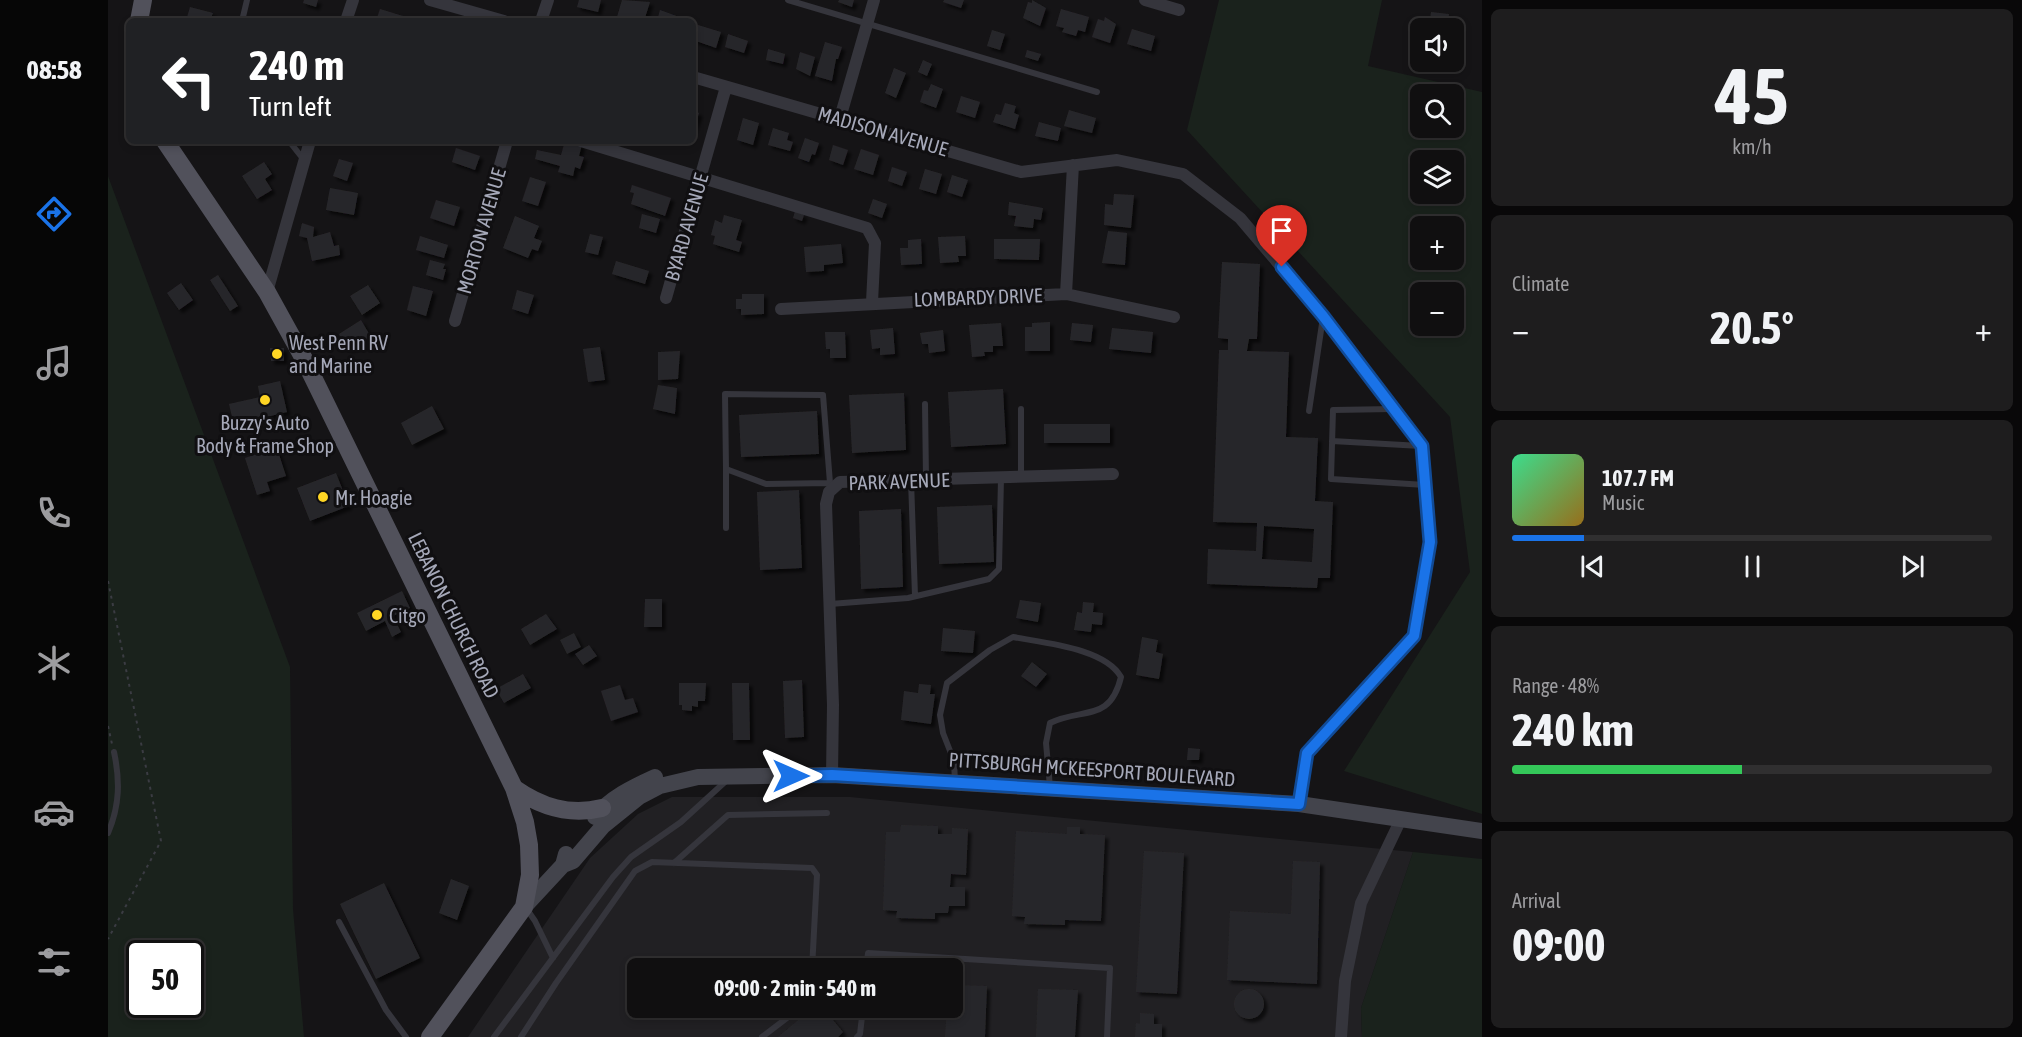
<!DOCTYPE html>
<html lang="en">
<head>
<meta charset="utf-8">
<style>
	body { margin:0; font-family:"Asap Condensed",sans-serif; background:#1e1d1e; color:#f1f3f6; height:100vh; display:flex; flex-direction:column; font-size:22px; white-space:nowrap }
	* { box-sizing:border-box; margin:0 }
	p { font-size:20px; color:#9c9c9f }
	.icon { flex:none; width:33px; height:33px; fill:none; stroke:currentColor; stroke-width:2; stroke-linecap:round; stroke-linejoin:round }
	.map { position:relative; flex:1; overflow:hidden }
	.panel { display:flex; flex-direction:column; gap:9px; padding:9px; background:#090809; width:540px }
	.panel>* { flex:none }
	.top-card { position:absolute; left:18px; top:18px; width:570px; height:126px; border-radius:9px; box-shadow:0 3px 9px #0003,0 0 0 2px #302f30; background:#202124; color:#fff; overflow:hidden }
	.controls { position:absolute; left:1302px; top:18px; display:grid; gap:12px }
	.controls a { display:grid; place-items:center; width:54px; height:54px; border-radius:9px; background:#100f10; box-shadow:0 3px 9px #0003,0 0 0 2px #302f30; font-size:30px }
	.speed { position:absolute; left:18px; top:940px; display:flex; gap:12px; font-size:30px; font-weight:700; text-align:center }
	.speed>* { display:grid; place-content:center; width:78px; height:78px; border-radius:50%; background:#100f10; box-shadow:0 3px 9px #0003,0 0 0 2px #302f30; line-height:1 }
	.speed .limit { border:3px solid #111; border-radius:9px; background:#fff; color:#111 }
	.pin { position:absolute; display:grid; place-items:center; width:51px; height:51px; color:#fff; margin:-62px -26px; border-radius:50% 50% 50% 0; rotate:-45deg; box-shadow:0 0 6px #0007 }
	.pin .icon { rotate:45deg }
	.me { position:absolute; width:66px; margin:-33px; rotate:90deg; stroke-linejoin:round; filter:drop-shadow(0 0 4px #0008) }
	.turn { display:flex; align-items:center; gap:21px; height:126px; padding:0 24px; font-size:27px }
	.turn .icon { width:78px; height:78px; stroke-width:2.5 }
	.turn b { display:block; font-size:42px; line-height:51px }
	.big { font-size:45px; font-weight:700; line-height:1.1 }
	.panel .tile { flex:1; display:flex; flex-direction:column; justify-content:center; gap:9px; min-width:0; padding:0 21px; border-radius:9px; background:#1e1d1e }
	.panel .dial { align-items:center; gap:0 }
	.dial b { font-size:78px; line-height:1 }
	.song { display:flex; align-items:center; gap:18px }
	.cover { width:72px; height:72px; border-radius:9px; background:linear-gradient(135deg,hsl(150 70% 55%),hsl(40 70% 35%)) }
	.played { height:6px; border-radius:3px; background:linear-gradient(90deg,#1a73e8 15%,#302f30 15%) }
	.keys { display:flex; justify-content:space-around; direction:ltr }
	.heat { display:flex; justify-content:space-between; align-items:center; font-size:33px; direction:ltr }
	.charge { height:9px; border-radius:4px; background:linear-gradient(90deg,#34c759 48%,#302f30 0) }
	.trip { position:absolute; left:519px; top:958px; width:336px; height:60px; border-radius:9px; background:#100f10; box-shadow:0 3px 9px #0003,0 0 0 2px #302f30; font-weight:700; line-height:60px; text-align:center }
	main { display:flex; flex:1; min-height:0 }
	.tab-bar { display:flex; flex-direction:column; width:108px; justify-content:space-around; align-items:center; background:#060606; color:#9c9c9f }
	.tab-bar .icon { width:42px; height:42px }
	.tab-bar .selected { color:#1a73e8 }
	.tab-bar b { font-size:27px; color:#f1f3f6 }
	.map>svg:first-child { display:block }
	.built { fill:#212023; fill-rule:evenodd }
	.green { fill:#1a221c; fill-rule:evenodd }
	.building { fill:#28272a; fill-rule:evenodd; filter:url(#shadow) }
	.lines { fill:none; stroke-linecap:round; stroke-linejoin:round }
	.path { stroke:#3b3c43; stroke-width:2; stroke-dasharray:3 4.5; stroke-linecap:butt }
	.lane { stroke:#35353c; stroke-width:6 }
	.street { stroke:#35353c; stroke-width:12 }
	.secondary { stroke:#43444c; stroke-width:16 }
	.primary { stroke:#51515b; stroke-width:18 }
	.route-casing { stroke:#114b97; stroke-width:15 }
	.route { stroke:#1a73e8; stroke-width:10 }
	.poi-dot { fill:#ffd624; stroke:#100f11; stroke-width:2 }
	.labels { text-anchor:middle; dominant-baseline:central; stroke-width:6; stroke-linejoin:round; paint-order:stroke }
	.street-label { font-size:20px; fill:#a5a8b8; stroke:#100f11 }
	.poi-label { font-size:20px; fill:#a5a8b8; stroke:#100f11; text-anchor:start }
</style>
</head>
<body>
<main>
<nav class="tab-bar">
<b>08:58</b>
<svg class="icon selected" aria-label="directions" viewBox="0 0 24 24"><path d="M12 3l9 9-9 9-9-9zM9 14v-3h6M13 9l2 2-2 2"/></svg>
<svg class="icon" aria-label="music" viewBox="0 0 24 24"><path d="M9 18V5l10-2v13"/><circle cx="6" cy="18" r="3"/><circle cx="16" cy="16" r="3"/></svg>
<svg class="icon" aria-label="phone" viewBox="0 0 24 24"><path d="M5 4h4l2 5-3 2q2 4 5 5l2-3 5 2v4C11 20 4 13 5 4z"/></svg>
<svg class="icon" aria-label="climate" viewBox="0 0 24 24"><path d="M12 3v18M4 7l16 10M4 17L20 7"/></svg>
<svg class="icon" aria-label="car" viewBox="0 0 24 24"><path d="M5 17H2v-5l4-1 3-4h7l3 4 3 1v5h-3M9 17h6M6 11h13"/><circle cx="7" cy="17" r="2"/><circle cx="17" cy="17" r="2"/></svg>
<svg class="icon" aria-label="filters" viewBox="0 0 24 24"><path d="M4 7h16M4 17h16"/><circle cx="9" cy="7" r="2"/><circle cx="15" cy="17" r="2"/></svg>
</nav>
<div class="map">
<svg width="1374" height="1037" viewBox="0 0 1374 1037">
	<defs>
		<filter id="shadow"><feDropShadow dx="3.5" dy="3.5" stdDeviation="1.5" flood-color="#0009"/></filter>
	</defs>
	<rect width="100%" height="100%" fill="#151416"/>
	<path class="built" d="M564,797H742L1305,852L1253,1008L1254,1037H360L482,858L530,814ZM530,969H844V1008H530Z"/>
	<path class="green" d="M1111,0H1274L1260,66L1374,92V814L1236,771L1362,572L1342,417L1079,130ZM1312,94H1346V128H1312ZM1312,160H1346V194H1312ZM1312,226H1346V260H1312ZM1312,292H1346V326H1312Z
		M0,176L182,667L185,909L196,1037H0ZM32,954H82V1005H32Z
		M1305,852L1374,859V1037H1254L1253,1008Z"/>
	<path class="building" d="M196,0H210L208,7L195,3Z
		M471,0H493L490,12L469,7Z
		M514,0L542,2L536,21H522L509,17Z
		M731,0H746L744,7L730,2Z
		M836,0H856L853,8L835,2Z
		M924,0L938,8L932,26L915,18L920,2L924,3Z
		M82,7L105,13L102,21H78Z
		M272,9L295,16L293,21H268Z
		M953,9L981,17L977,32L970,30L968,36L954,32L956,28L948,26Z
		M552,10L574,18L573,21H549Z
		M1323,12L1341,14L1339,28H1312V50L1308,49L1312,18L1322,20Z
		M997,17L1008,24L1002,43L984,37L990,19L996,21Z
		M590,25L613,32L608,48L585,40Z
		M1024,29L1047,36L1043,51L1019,44Z
		M884,30L897,34L892,50L879,46Z
		M620,34L640,41L636,53L617,47Z
		M717,42L734,47L730,59H728L724,81L707,76Z
		M660,49L677,54L675,64L658,60Z
		M919,50L933,54L930,61L917,57Z
		M692,52L707,57L702,76L688,69Z
		M815,60L824,64L819,76L810,72Z
		M786,68L798,73L788,98L777,93Z
		M823,84L835,89L828,108L812,102L816,90L820,91Z
		M853,96L872,102L867,118L848,112Z
		M897,103L908,106L906,113L911,115L907,129L885,122L888,114L893,115Z
		M961,110L988,118L984,133L956,126Z
		M585,111L591,113L585,131Z
		M635,118L651,123L645,145L629,140Z
		M931,122L953,128L950,141L927,136Z
		M665,128L681,133L679,140L685,142L682,151L660,145Z
		M697,138L711,143L707,155L704,154L701,162L690,158Z
		M457,141L474,144L471,156L476,157L472,169L467,167L465,176L450,172L452,166L427,159L429,150L453,155Z
		M725,145L740,150L735,165L721,160Z
		M348,148L372,156L367,170L344,162Z
		M753,149L771,155L765,175L746,169Z
		M231,159L245,163L239,181L225,176Z
		M156,162L164,174L157,179L164,190L149,199L134,176Z
		M784,167L799,172L794,186L780,181Z
		M817,169L834,174L828,194L811,189Z
		M844,175L860,180L854,197L839,192Z
		M422,177L438,182L430,206L414,201Z
		M524,185L563,198L557,216L523,204L526,193L522,192Z
		M222,188L250,193L246,215L218,210Z
		M1006,194L1026,195L1023,228L996,225L997,204L1005,205Z
		M765,199L779,204L774,218L760,213Z
		M328,200L352,207L346,226L322,218Z
		M901,202L935,208L933,220L926,219L925,228L906,226L908,216L900,215Z
		M687,211L696,215L694,221L685,218Z
		M534,214L552,219L548,233L531,228Z
		M616,215L634,220L628,240L634,242L631,252L605,244L607,236L603,235L607,220L614,223Z
		M407,216L431,226L426,238L434,241L430,251L424,249L420,258L395,248Z
		M194,223L206,227L205,237L222,232L226,246L231,245L232,255L204,261L199,238L191,236Z
		M1000,231L1019,233L1017,265L994,263Z
		M482,234L495,237L490,255L477,252Z
		M312,236L340,245L336,258L308,250Z
		M857,236L858,256H850L851,262L832,263L830,237Z
		M813,239L814,264L793,265L792,248H800V240Z
		M886,239H932L931,260L886,259Z
		M733,244L735,263L716,265V271L698,272L696,247Z
		M322,260L337,264L335,269H338L335,280L318,275Z
		M508,261L541,271L537,284L504,274Z
		M1114,262L1152,264L1149,339H1141L1139,351L1181,352L1178,437L1210,438L1207,501L1225,502L1222,578H1210L1209,588L1099,584L1100,549L1148,551L1149,523L1105,522L1111,350H1120V339L1110,338ZM1156,526L1206,529L1204,562L1154,559Z
		M110,275L130,306L122,311L102,280Z
		M73,283L85,300L71,310L59,293Z
		M260,285L272,303L254,315L242,296Z
		M305,286L325,291L318,316L299,310Z
		M409,290L426,295L420,314L404,309Z
		M634,294H656V314L633,315V309H628V299H634Z
		M253,320L263,337L241,350L231,334Z
		M942,322V351H917V327H924V323Z
		M893,323L895,346H885V352H876L877,356L864,357L861,325Z
		M964,323L985,325L983,342L962,340Z
		M785,328L787,354L772,355V348L764,349L762,330Z
		M1004,328L1045,332L1043,353L1001,349Z
		M835,330L837,351L821,353L820,344H814L812,333Z
		M717,332H737L738,358H722V349H718Z
		M492,347L497,380L480,382L475,349Z
		M162,348H176V361H163Z
		M572,351L570,379L550,380V352Z
		M172,381L179,412L126,425L121,404L152,397L150,386Z
		M550,385L569,388L567,414L545,409Z
		M895,389L898,444L843,447L840,392Z
		M796,393L798,450L744,453L741,395Z
		M324,406L336,429L304,445L293,423Z
		M709,411L711,454L633,457L631,415Z
		M936,424H1002V443H936Z
		M166,439L178,476L159,482L162,491L149,495L137,458L149,454L146,446Z
		M228,473L241,506L202,521L189,488Z
		M691,490L694,568L652,570L649,492Z
		M884,505L886,562L831,564L829,507Z
		M793,509L795,587L753,589L751,511Z
		M294,591L302,608L285,616L293,632L284,637L277,621L258,631L249,613Z
		M537,599H554V627H536Z
		M912,600L933,603L930,622L908,618Z
		M975,602L986,603L985,612L995,613L994,625L984,624L983,632L966,630L969,612L974,613Z
		M438,614L449,629L422,645L413,629Z
		M835,628L867,631L865,653L833,651Z
		M466,633L473,647L459,654L452,640Z
		M1034,637L1050,640L1048,652L1055,654L1051,679L1028,675Z
		M481,645L489,656L475,665L467,654Z
		M924,662L939,674L928,687L913,676Z
		M415,674L423,688L396,703L388,689Z
		M694,680L696,737L677,738L675,681Z
		M571,683H598L597,701H590V707L584,706V711L574,710V705H571Z
		M624,683H641L642,740H625Z
		M811,684L823,685L822,694H827L823,724L793,720L796,691L810,693Z
		M512,685L517,700L525,698L530,712L503,721L493,691Z
		M1080,748L1092,749L1091,760H1079Z
		M793,825L830,826V834H844V828L860,829L858,875L843,874L842,887H857V906H841L840,913H827V919L788,918L789,911L775,910L778,832H792Z
		M959,827H972V834L997,835L993,921L957,920V925L916,924L917,917L904,916L908,831L959,834Z
		M1036,851L1076,853L1069,994L1028,992Z
		M1185,861L1212,862L1209,984L1119,980L1122,911L1183,914Z
		M343,879L361,886L349,920L331,913Z
		M276,883L312,958L268,979L232,904Z
		M844,985L879,986L877,1037H837L839,1008H844Z
		M930,989L970,990L967,1037H928Z
		M1126 1004a15 15 0 1 1 30 0a15 15 0 1 1-30 0Z
		M705,1008H715L735,1032L730,1037H670Z
		M1032,1013L1046,1014V1024H1054V1037H1027L1028,1023L1032,1024Z"/>
	<g class="lines">
		<path class="path" d="M0,581L53,841L0,939
			M0,726L4,744"/>
		<path class="lane" d="M680,0L989,92
			M134,21L139,0
			M181,141L196,160
			M817,404L818,479
			M913,409V476
			M1285,409L1225,410L1223,479L1317,485
			M1201,411L1215,317
			M1224,441L1313,446
			M803,480L807,596
			M722,489V483L658,484L618,469L617,394L715,395L722,483
			M618,528V469
			M722,604L800,598L881,579L891,569L893,478
			M847,782L846,761L835,733L832,715L839,683L882,650L905,637C936,643 997,648 1013,677C1002,723 975,707 942,723L938,743L942,787
			M0,833C12,805 12,780 6,752
			M566,863L620,815L719,813
			M418,908L427,921L445,958
			M231,922L278,1010L298,1037
			M758,969L760,953L1002,968L999,1037
			M386,1037L505,877L523,857L573,822L618,781
			M413,1037L448,983L527,871L544,862L704,868L709,875L704,969
			M654,1037L692,1008
			M749,1037L752,1034L755,1008"/>
		<path class="street" d="M322,0L396,21
			M1037,0L1071,10
			M238,21L245,0
			M433,21L440,0
			M585,77L913,172L1009,160L1075,174L1132,218L1215,316L1314,446L1322,542L1306,636L1199,753L1191,804
			M732,118L766,0
			M473,141L759,228L767,243L764,302
			M159,292L202,141
			M958,294L965,165
			M558,298L618,87
			M673,309L958,294L1066,317
			M347,321L399,141
			M724,775L725,705L718,504L721,492L732,482L1005,474
			M1233,1037L1237,981L1253,903L1293,819"/>
		<path class="secondary" d="M487,817C502,798 525,787 547,777
			M455,865L465,861L495,826L531,797L552,786L590,777L724,775L1191,804L1374,831
			M416,907L455,865L458,854"/>
		<path class="primary" d="M31,21L35,0
			M57,141L159,292L196,359L406,788L417,822L421,845L422,875L416,907L322,1037
			M406,788C433,807 461,816 494,808"/>
	</g>
	<g class="lines">
		<defs>
			<path id="route" d="M683,776L724,775L1191,804L1199,753L1306,636L1322,542L1314,446L1215,316L1174,267"/>
		</defs>
		<use href="#route" class="route-casing"/>
		<use href="#route" class="route"/>
	</g>
	<g class="poi-dot">
		<circle cx="169" cy="354" r="6"/>
		<circle cx="157" cy="400" r="6"/>
		<circle cx="215" cy="497" r="6"/>
		<circle cx="269" cy="615" r="6"/>
	</g>
	<g class="labels">
		<g class="street-label">
			<text transform="translate(775 131) rotate(16)">MADISON AVENUE</text>
			<text transform="translate(578 227) rotate(-74)">BYARD AVENUE</text>
			<text transform="translate(373 231) rotate(-74)">MORTON AVENUE</text>
			<text transform="translate(870 297) rotate(-2)">LOMBARDY DRIVE</text>
			<text transform="translate(791 481) rotate(-2)">PARK AVENUE</text>
			<text transform="translate(346 615) rotate(64)">LEBANON CHURCH ROAD</text>
			<text transform="translate(984 769) rotate(4)">PITTSBURGH MCKEESPORT BOULEVARD</text>
		</g>
		<g class="poi-label">
			<text x="181" y="342">West Penn RV<tspan x="181" dy="23">and Marine</tspan></text>
			<text x="157" y="422" text-anchor="middle">Buzzy's Auto<tspan x="157" dy="23">Body &amp; Frame Shop</tspan></text>
			<text x="227" y="497">Mr. Hoagie</text>
			<text x="281" y="615">Citgo</text>
		</g>
	</g>
</svg>
<div class="controls">
<a><svg class="icon" aria-label="sound" viewBox="0 0 24 24"><path d="M4 9h4l5-4v14l-5-4H4zM17 9q2 3 0 6"/></svg></a>
<a><svg class="icon" aria-label="search" viewBox="0 0 24 24"><circle cx="10" cy="10" r="6"/><path d="M15 15l6 6"/></svg></a>
<a><svg class="icon" aria-label="layers" viewBox="0 0 24 24"><path d="M12 4l9 5-9 5-9-5zM3 14l9 5 9-5"/></svg></a>
<a>+</a>
<a>−</a>
</div>
<div class="speed"><div class="limit">50</div></div>
<div class="pin" style="left:1174px;top:267px;background:#d93025"><svg class="icon" aria-label="arrive" viewBox="0 0 24 24"><path d="M6 21V4h12l-3 4 3 4H6"/></svg></div>
<svg class="me" style="left:683px;top:776px" viewBox="-20 -20 40 40"><path d="M0-17L14 15 0 8-14 15z" fill="#1a73e8" stroke="#fff" stroke-width="4"/></svg>
<div class="trip">09:00 · 2 min · 540 m</div>
<div class="top-card">
<div class="turn"><svg class="icon" aria-label="left" viewBox="0 0 24 24"><path d="M17 20v-9H6M10 6l-5 5 5 5"/></svg><div><b>240 m</b>Turn left</div></div>
</div>
</div>
<section class="panel">
<div class="tile dial"><b>45</b><p>km/h</p></div>
<div class="tile"><p>Climate</p>
<div class="heat"><a>−</a><b class="big">20.5°</b><a>+</a></div>
</div>
<div class="tile">
<div class="song"><i class="cover"></i><div><b>107.7 FM</b><p>Music</p></div></div>
<div class="played"></div>
<div class="keys"><svg class="icon" aria-label="previous" viewBox="0 0 24 24"><path d="M18 5L8 12l10 7zM5 5v14"/></svg><svg class="icon" aria-label="pause" viewBox="0 0 24 24"><path d="M8 5v14M16 5v14"/></svg><svg class="icon" aria-label="next" viewBox="0 0 24 24"><path d="M6 5l10 7-10 7zM19 5v14"/></svg></div>
</div>
<div class="tile"><p>Range · 48%</p><b class="big">240 km</b><div class="charge"></div></div>
<div class="tile"><p>Arrival</p><b class="big">09:00</b></div>
</section>
</main>
</body>
</html>
